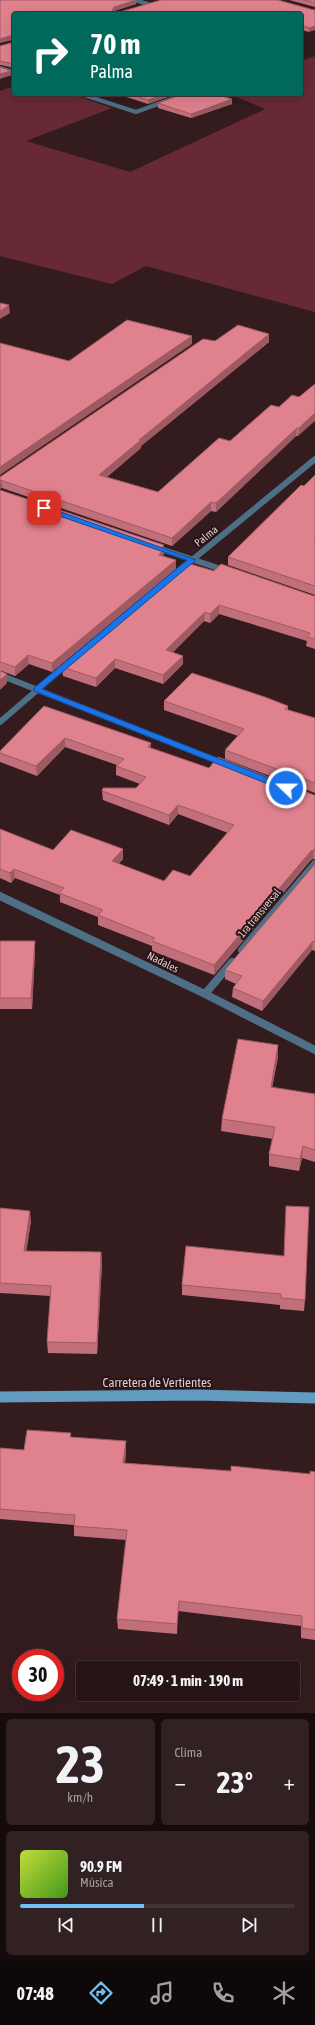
<!DOCTYPE html>
<html lang="es">
<head>
<meta charset="utf-8">
<style>
	body { margin:0; font-family:"Asap Condensed",sans-serif; background:#322123; color:#f1f3f6; height:100vh; display:flex; flex-direction:column; font-size:15px; white-space:nowrap }
	* { box-sizing:border-box; margin:0 }
	p { font-size:13px; color:#a49ea1 }
	.icon { flex:none; width:22px; height:22px; fill:none; stroke:currentColor; stroke-width:2; stroke-linecap:round; stroke-linejoin:round }
	.map { position:relative; height:1713px; overflow:hidden }
	.details { display:flex; flex-direction:column; gap:6px; padding:6px; background:#150b0c; flex:1 }
	.details>* { flex:none }
	.guide { position:absolute; left:12px; top:12px; width:291px; height:84px; border-radius:4px; box-shadow:0 4px 16px #0002,0 0 0 1px #423335; background:#00695c; color:#fff; overflow:hidden }
	.speed { position:absolute; left:12px; top:1649px; display:flex; gap:8px; font-size:20px; font-weight:700; text-align:center }
	.speed>* { display:grid; place-content:center; width:52px; height:52px; border-radius:50%; background:#261416; box-shadow:0 4px 16px #0002,0 0 0 1px #423335; line-height:1 }
	.speed .limit { border:6px solid #d22; background:#fff; color:#111 }
	.pin { position:absolute; display:grid; place-items:center; width:34px; height:34px; color:#fff; margin:-17px; border-radius:8px; box-shadow:0 2px 6px #0006 }
	.me { position:absolute; width:44px; margin:-22px; rotate:292deg; stroke-linejoin:round; filter:drop-shadow(0 0 3px #0008) }
	.turn { display:flex; align-items:center; gap:14px; height:84px; padding:0 12px; font-size:18px }
	.turn .icon { width:52px; height:52px; stroke-width:2.5 }
	.turn b { display:block; font-size:28px; line-height:34px }
	.big { font-size:30px; font-weight:700; line-height:1.1 }
	.details .widget { flex:1; display:flex; flex-direction:column; justify-content:center; gap:6px; min-width:0; padding:0 14px; border-radius:6px; background:#322123 }
	.details .dial { align-items:center; gap:0 }
	.dial b { font-size:52px; line-height:1 }
	.song { display:flex; align-items:center; gap:12px }
	.cover { width:48px; height:48px; border-radius:6px; background:linear-gradient(135deg,hsl(70 70% 55%),hsl(100 70% 35%)) }
	.played { height:4px; border-radius:2px; background:linear-gradient(90deg,#6fc2f4 45%,#423335 45%) }
	.keys { display:flex; justify-content:space-around; direction:ltr }
	.heat { display:flex; justify-content:space-between; align-items:center; font-size:22px; direction:ltr }
	.details .tiles { flex:1; display:grid; gap:6px; grid-template-columns:1fr 1fr }
	.widget:last-child { grid-column:span 2 }
	.trip { position:absolute; left:76px; top:1661px; width:224px; height:40px; border-radius:4px; background:#261416; box-shadow:0 4px 16px #0002,0 0 0 1px #423335; font-weight:700; line-height:40px; text-align:center }
	.dock { display:flex; height:64px; justify-content:space-around; align-items:center; background:#0f0809; color:#a49ea1 }
	.dock .icon { width:28px; height:28px }
	.dock .current { color:#6fc2f4 }
	.dock b { font-size:18px; color:#f1f3f6 }
	.map>svg:first-child { display:block }
	.green { fill:#672a34 }
	.lines { fill:none; stroke-linecap:round; stroke-linejoin:round }
	.minor-far2 { stroke:#4d7086; stroke-width:4 }
	.minor-far1 { stroke:#4d7086; stroke-width:6 }
	.minor { stroke:#4d7086; stroke-width:8 }
	.secondary { stroke:#629bbf; stroke-width:11 }
	.wall { fill:#c16f7a }
	.shaded-wall { fill:#9d5a63 }
	.building { fill:#e0818e; stroke:#9d5a63 }
	.route { fill:#1a73e8; stroke:#114b97 }
	.labels { text-anchor:middle; dominant-baseline:central; stroke-width:4; stroke-linejoin:round; paint-order:stroke }
	.street-label { font-size:11px; fill:#decdce; stroke:#291215 }
	.near-street-label { font-size:13px; fill:#decdce; stroke:#291215 }
</style>
</head>
<body>
<div class="map">
<svg width="315" height="1713" viewBox="0 0 315 1713">
	<rect width="100%" height="100%" fill="#331b1e"/>
	<path class="green" d="M315,56V312L146,266L112,284L0,256V91L14,86V94H71L112,108L26,141L130,172L265,109L229,94H301V61Z"/>
	<g class="lines">
		<path class="minor-far2" d="M134,0L148,4
			M0,68L14,72
			M81,94L136,112L185,94"/>
		<path class="minor-far1" d="M155,547L227,571
			M180,570L315,459
			M0,675L225,764
			M0,722L71,661"/>
		<path class="minor" d="M0,896L205,994L315,1050
			M242,950L315,864
			M205,994L232,962"/>
		<path class="secondary" d="M0,1397L198,1395L315,1398"/>
	</g>
	<path class="wall" d="M0,0L136,4L114,11L113,12L116,13L314,10L309,32L301,30V14H14V40Z
		M289,0H315V7Z
		M14,42V68L1,65H0V46Z
		M117,94H176L148,104Z
		M158,103L232,104L191,118L158,108Z
		M269,334V342L141,446V448L107,477L158,492L279,407L299,397L315,384L298,436H296L216,512L211,511L172,546L2,488L0,477L215,341Z
		M315,475V595L228,565V557Z
		M0,490L164,554L163,556L176,560V569L52,672L29,664L15,676L2,671H0Z
		M214,571L315,596V649L306,646L307,641L219,614L210,623L204,621L173,652L183,656V664L163,684L115,668L96,687L63,676L62,667Z
		M164,701L288,706V710L315,718V793L225,759V750L238,736L164,710Z
		M44,706L151,743V748L209,768L314,795H315V859H313L311,860L214,975L152,951V946L98,925V917L60,902V895L15,878L11,883L0,878V829L53,850L123,849V859L118,864L164,881L190,876L228,833L178,814L169,825L103,800L102,791L136,788L140,784L116,775V766L117,765L65,747L37,776L0,762V751Z
		M315,864V951L312,950L262,1011L232,997L233,988L236,984L225,979V970Z
		M0,941L35,952L32,1009H0Z
		M278,1045V1057L272,1088L315,1094V1162L302,1158L299,1171L269,1166V1154L273,1139L221,1131L222,1119Z
		M0,1208L31,1221L26,1251L101,1252L102,1263L97,1354L48,1353L47,1342L51,1296L0,1293Z
		M186,1246L305,1300L304,1311L280,1309V1305L182,1295V1285Z
		M71,1433V1437L126,1451L125,1463L231,1471L310,1474L315,1472V1640L301,1638V1626L178,1611L177,1634L118,1629L117,1619L126,1540L74,1536V1525L0,1519V1448L24,1450Z"/>
	<path class="shaded-wall" d="M136,0V4L114,11L112,14V11L114,7Z
		M315,26V30L309,32V28Z
		M13,35V40L0,43V39Z
		M11,71L12,75L0,79V74Z
		M164,94H176L148,104V100Z
		M232,99V104L191,118V114Z
		M9,305L10,313L0,319V311Z
		M269,334V342L141,446V448L99,483V475L139,440Z
		M192,336V344L0,475V467Z
		M315,413V421L298,436L299,428Z
		M297,428L296,436L216,512V503Z
		M0,480H1L2,488L0,489Z
		M211,502V511L172,546V538Z
		M164,545V554H163V559L159,555L160,549Z
		M176,560V569L52,672V663Z
		M219,605V614L210,623V614Z
		M205,612L204,621L166,659V650Z
		M28,655L29,664L15,676V667Z
		M183,656V664L163,684V675Z
		M115,659V668L96,687V678Z
		M7,674V683L0,690V680Z
		M65,738V747L37,776L36,766Z
		M151,743V752L148,747Z
		M178,805V814L169,825V815Z
		M123,849V859L112,871V861Z
		M314,849L313,859L311,860L214,975V965L311,851Z
		M14,869L15,878L11,883L10,873Z
		M35,941V952L32,1009L31,998Z
		M313,941L312,950L262,1011L263,1001Z
		M278,1045V1057L270,1099L271,1087Z
		M303,1146L302,1158L299,1171L300,1159Z
		M30,1211L31,1221L25,1262L24,1251Z
		M101,1252L102,1263L97,1354V1343Z
		M126,1441V1451L124,1473L123,1463Z"/>
	<path class="building" d="M0,0H136L114,7L112,11L116,13L161,0H278L314,10H315V26L309,28L301,25V14H14V36L13,35L0,39Z
		M303,0H315V3Z
		M14,42V64L0,61V46Z
		M0,67L11,71L0,74Z
		M131,94H164L148,100Z
		M183,94H215L232,99L191,114L158,103Z
		M0,303L9,305L0,311Z
		M127,320L192,336L0,467V343L69,361Z
		M238,325L269,334L139,440H141L99,475L158,492L219,438L230,441L271,405L279,407L292,395L299,397L315,384V413L299,428H297L216,503L211,502L172,538L0,480V477L203,339L215,341Z
		M315,475V537L314,539H315V586L228,557L301,485L304,486Z
		M0,490L164,545L160,549L163,550L159,555L176,560L52,663L28,655L15,667L0,662Z
		M187,563L214,571L221,564L314,596H315V639L307,637L310,633L219,605L210,614L205,612L166,650L183,656L163,675L115,659L96,678L62,667Z
		M0,671L7,674L0,680Z
		M192,673L265,697L288,706L285,709L315,718V783L225,750L244,729L164,701Z
		M44,706L151,743L148,747L209,768L218,757L314,795H315V849L311,851L214,965L152,941L155,938L98,915L103,910L59,893L64,888L14,869L10,873L0,869V829L53,850L71,830L123,849L112,861L164,881L173,870L190,876L234,825L178,805L169,815L102,791L103,788H136L146,777L116,766L124,759L65,738L36,766L0,753V751Z
		M315,864V942L313,941L263,1001L233,988L242,976L225,970Z
		M0,941H35L31,998H0Z
		M238,1039L278,1045L271,1087L315,1094V1150L303,1146L300,1159L269,1154L275,1127L222,1119Z
		M286,1206L309,1207L305,1300L281,1298V1294L182,1285L186,1246L284,1256Z
		M0,1208L30,1211L24,1251L101,1252L97,1343L47,1342L51,1286L0,1283Z
		M27,1430L71,1433L70,1437L126,1441L123,1463L231,1471V1466L310,1474V1471L315,1472V1630L302,1628V1616L179,1601L177,1624L117,1619L127,1530L74,1526L75,1515L0,1509V1448L24,1450Z"/>
	<path class="route" d="M42,507H47L196,560L42,689L289,786V790H283L34,691V688L187,560L42,510Z"/>
	<g class="labels">
		<g class="street-label">
			<text transform="translate(206 536) rotate(-39)">Palma</text>
			<text transform="translate(259 913) rotate(-50)">1ra transversal</text>
			<text transform="translate(163 962) rotate(26)">Nadales</text>
		</g>
		<g class="near-street-label">
			<text x="157" y="1382">Carretera de Vertientes</text>
		</g>
	</g>
</svg>
<div class="speed"><div class="limit">30</div></div>
<div class="pin" style="left:44px;top:508px;background:#d93025"><svg class="icon" aria-label="arrive" viewBox="0 0 24 24"><path d="M6 21V4h12l-3 4 3 4H6"/></svg></div>
<svg class="me" style="left:286px;top:788px" viewBox="-20 -20 40 40"><circle r="17" fill="#1a73e8" stroke="#fff" stroke-width="3"/><path d="M0-11L8 9 0 5-8 9z" fill="#fff"/></svg>
<div class="trip">07:49 · 1 min · 190 m</div>
<div class="guide">
<div class="turn"><svg class="icon" aria-label="right" viewBox="0 0 24 24"><path d="M7 20v-9h11M14 6l5 5-5 5"/></svg><div><b>70 m</b>Palma</div></div>
</div>
</div>
<section class="details">
<div class="tiles">
<div class="widget dial"><b>23</b><p>km/h</p></div>
<div class="widget"><p>Clima</p>
<div class="heat"><a>−</a><b class="big">23°</b><a>+</a></div>
</div>
<div class="widget">
<div class="song"><i class="cover"></i><div><b>90.9 FM</b><p>Música</p></div></div>
<div class="played"></div>
<div class="keys"><svg class="icon" aria-label="previous" viewBox="0 0 24 24"><path d="M18 5L8 12l10 7zM5 5v14"/></svg><svg class="icon" aria-label="pause" viewBox="0 0 24 24"><path d="M8 5v14M16 5v14"/></svg><svg class="icon" aria-label="next" viewBox="0 0 24 24"><path d="M6 5l10 7-10 7zM19 5v14"/></svg></div>
</div>
</div>
</section>
<nav class="dock">
<b>07:48</b>
<svg class="icon current" aria-label="directions" viewBox="0 0 24 24"><path d="M12 3l9 9-9 9-9-9zM9 14v-3h6M13 9l2 2-2 2"/></svg>
<svg class="icon" aria-label="music" viewBox="0 0 24 24"><path d="M9 18V5l10-2v13"/><circle cx="6" cy="18" r="3"/><circle cx="16" cy="16" r="3"/></svg>
<svg class="icon" aria-label="phone" viewBox="0 0 24 24"><path d="M5 4h4l2 5-3 2q2 4 5 5l2-3 5 2v4C11 20 4 13 5 4z"/></svg>
<svg class="icon" aria-label="climate" viewBox="0 0 24 24"><path d="M12 3v18M4 7l16 10M4 17L20 7"/></svg>
</nav>
</body>
</html>
